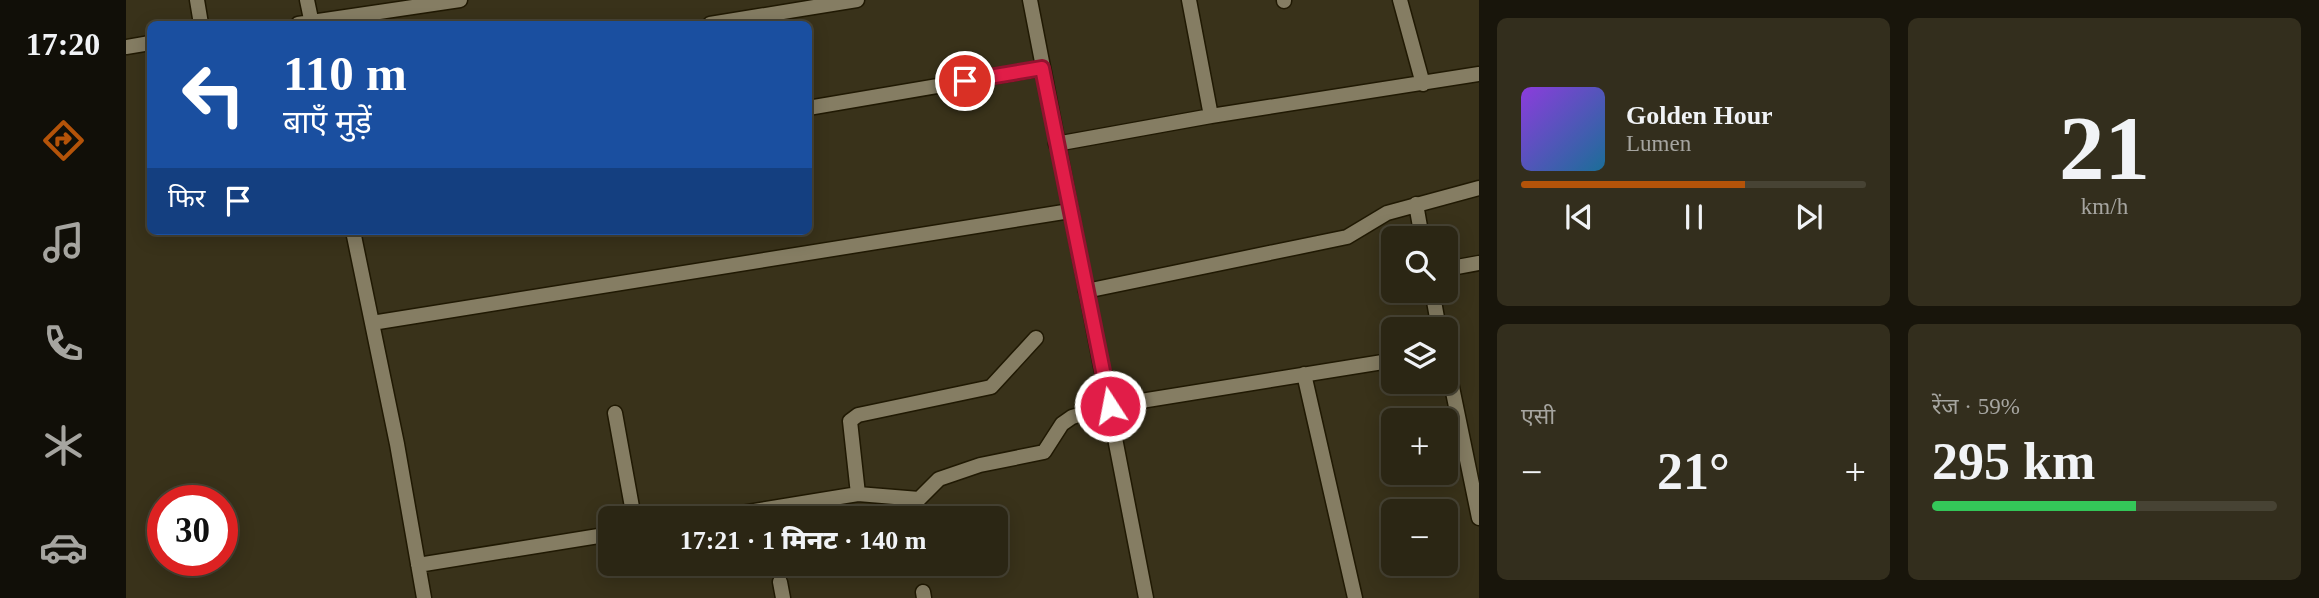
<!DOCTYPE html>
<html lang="hi">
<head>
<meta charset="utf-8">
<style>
	body { margin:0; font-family:"Times New Roman","Noto Sans Devanagari",serif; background:#332e1d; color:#f1f3f6; height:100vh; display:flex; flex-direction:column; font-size:26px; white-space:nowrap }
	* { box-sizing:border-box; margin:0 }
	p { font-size:23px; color:#a6a5a0 }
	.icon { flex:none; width:38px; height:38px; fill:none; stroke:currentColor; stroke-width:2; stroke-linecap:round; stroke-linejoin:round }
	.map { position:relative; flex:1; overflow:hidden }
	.details { display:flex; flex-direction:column; gap:18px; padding:18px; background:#18150b; width:840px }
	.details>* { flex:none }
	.guide { position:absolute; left:21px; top:21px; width:665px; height:214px; border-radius:10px; box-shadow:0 4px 18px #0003,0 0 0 2px #474334; background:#1a4fa0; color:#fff; overflow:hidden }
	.tools { position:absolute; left:1255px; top:226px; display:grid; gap:14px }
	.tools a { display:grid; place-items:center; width:77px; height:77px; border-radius:10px; background:#2b2614; box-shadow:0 4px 18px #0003,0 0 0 2px #474334; font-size:35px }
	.speed { position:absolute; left:21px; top:485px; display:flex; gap:14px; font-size:35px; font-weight:700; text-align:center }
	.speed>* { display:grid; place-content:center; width:91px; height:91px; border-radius:50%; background:#2b2614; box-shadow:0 4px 18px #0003,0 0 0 2px #474334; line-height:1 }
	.speed .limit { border:10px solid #d22; background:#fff; color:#111 }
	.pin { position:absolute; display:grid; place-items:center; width:60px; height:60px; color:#fff; margin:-30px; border:4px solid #fff; border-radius:50%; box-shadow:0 2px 7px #0007 }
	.me { position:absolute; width:77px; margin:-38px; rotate:349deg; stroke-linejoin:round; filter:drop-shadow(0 0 5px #0008) }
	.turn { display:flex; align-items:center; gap:24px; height:147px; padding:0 21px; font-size:32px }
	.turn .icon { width:91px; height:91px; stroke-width:2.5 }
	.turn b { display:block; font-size:49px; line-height:60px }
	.then { display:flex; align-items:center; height:66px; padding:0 21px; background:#0003; gap:14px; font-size:26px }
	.big { font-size:52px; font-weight:800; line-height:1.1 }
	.details .card { flex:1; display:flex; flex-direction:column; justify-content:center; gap:10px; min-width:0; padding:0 24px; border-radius:10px; background:#332e1d }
	.details .dial { align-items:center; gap:0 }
	.dial b { font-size:91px; line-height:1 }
	.song { display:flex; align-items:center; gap:21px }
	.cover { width:84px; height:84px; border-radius:10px; background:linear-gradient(135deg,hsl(270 70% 55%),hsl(200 70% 35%)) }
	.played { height:7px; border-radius:4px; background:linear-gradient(90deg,#b45309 65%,#474334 65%) }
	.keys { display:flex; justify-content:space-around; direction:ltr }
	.heat { display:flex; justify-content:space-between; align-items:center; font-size:38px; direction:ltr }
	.charge { height:10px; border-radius:5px; background:linear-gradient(90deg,#34c759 59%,#474334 0) }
	.details .tiles { flex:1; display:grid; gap:18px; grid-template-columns:repeat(2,1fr) }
	.trip { position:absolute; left:472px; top:506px; width:410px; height:70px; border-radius:10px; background:#2b2614; box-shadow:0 4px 18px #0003,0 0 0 2px #474334; font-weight:800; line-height:70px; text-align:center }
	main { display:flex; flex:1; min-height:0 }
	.tabs { display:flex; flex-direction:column; width:126px; justify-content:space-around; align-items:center; background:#110f08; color:#a6a5a0 }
	.tabs .icon { width:49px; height:49px }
	.tabs .on { color:#b45309 }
	.tabs b { font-size:32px; color:#f1f3f6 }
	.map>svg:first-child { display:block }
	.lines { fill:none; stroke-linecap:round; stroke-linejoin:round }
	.street-casing { stroke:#201903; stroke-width:17 }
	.street { stroke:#857d63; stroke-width:14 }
	.route-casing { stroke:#92132f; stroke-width:18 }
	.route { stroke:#e11d48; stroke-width:12 }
</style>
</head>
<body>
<main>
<nav class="tabs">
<b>17:20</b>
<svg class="icon on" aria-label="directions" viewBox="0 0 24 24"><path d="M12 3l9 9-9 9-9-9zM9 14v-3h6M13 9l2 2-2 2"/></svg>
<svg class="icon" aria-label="music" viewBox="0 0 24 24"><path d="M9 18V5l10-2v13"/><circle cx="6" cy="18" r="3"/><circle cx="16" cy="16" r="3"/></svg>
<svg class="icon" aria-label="phone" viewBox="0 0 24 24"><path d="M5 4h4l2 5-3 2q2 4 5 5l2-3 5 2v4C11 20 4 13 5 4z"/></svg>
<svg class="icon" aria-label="climate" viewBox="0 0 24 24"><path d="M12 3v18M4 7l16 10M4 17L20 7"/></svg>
<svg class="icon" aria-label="car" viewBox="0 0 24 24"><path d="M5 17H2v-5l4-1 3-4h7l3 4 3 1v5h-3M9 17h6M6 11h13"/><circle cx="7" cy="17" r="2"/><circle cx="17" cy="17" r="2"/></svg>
</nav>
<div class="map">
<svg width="1353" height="598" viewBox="0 0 1353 598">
	<rect width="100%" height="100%" fill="#39321a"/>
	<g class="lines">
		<defs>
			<path id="street" d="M71,0L75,24
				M181,0L186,24
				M904,0L1020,598
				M1063,0L1085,116
				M1158,0V1
				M1274,0L1297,84
				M172,24L334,0
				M584,24L731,0
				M0,47L24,43
				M682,108L917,68
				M930,144L1085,116L1353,74
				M1290,204L1296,238
				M227,231L271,444L298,598
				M1320,269L1353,263
				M1306,290L1313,329
				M960,291L1221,237L1261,213L1353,188
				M246,323L944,211
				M1320,358L1353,518
				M1178,374L1229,598
				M489,413L508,518
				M732,494L724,421L732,415L865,387L910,338
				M585,518L732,494L793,499L813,479L854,465L918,452L936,424L946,417L984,406L1263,361
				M292,565L485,534
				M654,582L657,598
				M797,592L798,598"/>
		</defs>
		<use href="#street" class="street-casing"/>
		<use href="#street" class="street"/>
	</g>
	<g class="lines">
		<defs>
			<path id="route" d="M839,81L916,68L984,406"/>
		</defs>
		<use href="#route" class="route-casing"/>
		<use href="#route" class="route"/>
	</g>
</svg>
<div class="tools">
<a><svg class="icon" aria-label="search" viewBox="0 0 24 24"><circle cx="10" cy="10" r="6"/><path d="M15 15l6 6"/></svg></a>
<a><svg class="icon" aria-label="layers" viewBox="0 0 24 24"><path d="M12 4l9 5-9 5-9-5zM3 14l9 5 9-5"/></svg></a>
<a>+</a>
<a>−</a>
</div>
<div class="speed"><div class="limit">30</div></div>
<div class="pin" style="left:839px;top:81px;background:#d93025"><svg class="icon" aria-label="arrive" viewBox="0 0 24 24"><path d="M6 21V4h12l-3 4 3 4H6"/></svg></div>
<svg class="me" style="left:984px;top:406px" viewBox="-20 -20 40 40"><circle r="17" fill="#e11d48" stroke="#fff" stroke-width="3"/><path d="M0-11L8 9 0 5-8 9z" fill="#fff"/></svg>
<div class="trip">17:21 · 1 मिनट · 140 m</div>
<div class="guide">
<div class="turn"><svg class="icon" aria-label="left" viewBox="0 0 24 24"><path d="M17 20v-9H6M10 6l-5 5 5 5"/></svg><div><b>110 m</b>बाएँ मुड़ें</div></div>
<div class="then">फिर<svg class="icon" aria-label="arrive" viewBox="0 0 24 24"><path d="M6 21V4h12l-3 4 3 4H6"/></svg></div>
</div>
</div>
<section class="details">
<div class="tiles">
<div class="card">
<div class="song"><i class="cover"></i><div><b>Golden Hour</b><p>Lumen</p></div></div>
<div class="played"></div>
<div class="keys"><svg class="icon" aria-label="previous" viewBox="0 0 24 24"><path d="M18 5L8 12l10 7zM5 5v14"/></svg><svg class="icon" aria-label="pause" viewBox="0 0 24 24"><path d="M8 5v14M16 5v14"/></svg><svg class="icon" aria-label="next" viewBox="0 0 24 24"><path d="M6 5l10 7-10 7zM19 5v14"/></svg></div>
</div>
<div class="card dial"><b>21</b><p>km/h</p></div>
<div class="card"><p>एसी</p>
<div class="heat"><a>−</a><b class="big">21°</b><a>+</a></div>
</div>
<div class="card"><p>रेंज · 59%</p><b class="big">295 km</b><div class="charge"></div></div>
</div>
</section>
</main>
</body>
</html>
